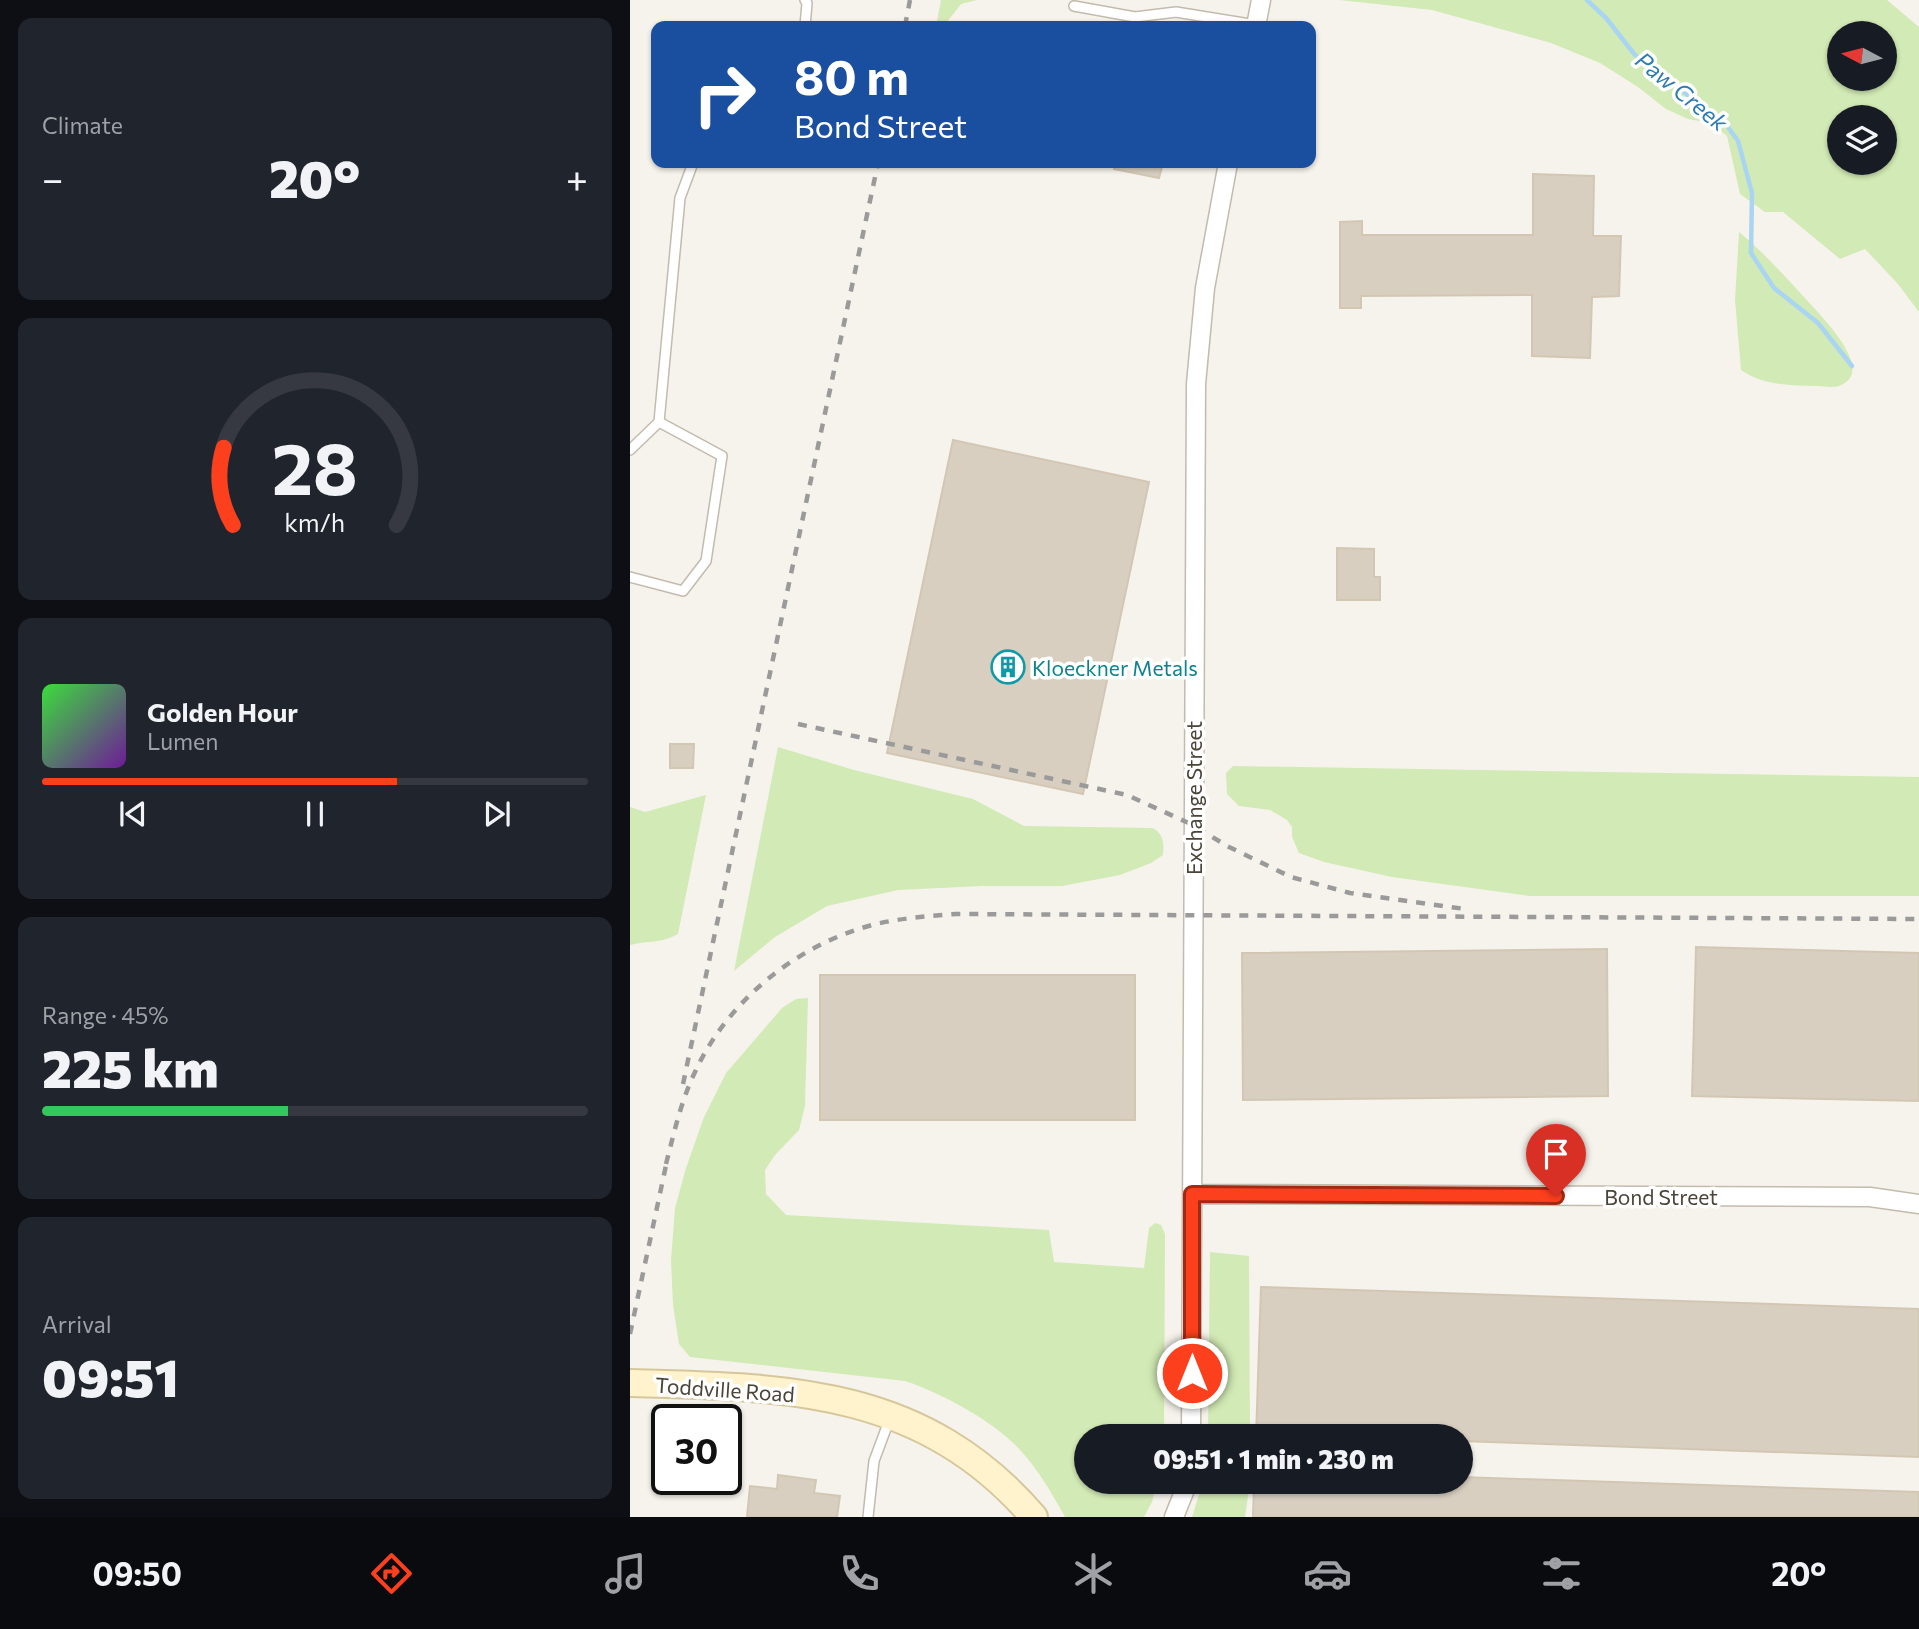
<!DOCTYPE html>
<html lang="en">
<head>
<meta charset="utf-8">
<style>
	body { margin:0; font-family:Commissioner,sans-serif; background:#20242c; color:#f1f3f6; height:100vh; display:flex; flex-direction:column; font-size:26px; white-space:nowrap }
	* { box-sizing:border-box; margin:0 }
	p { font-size:23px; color:#9ea1a6 }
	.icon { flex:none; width:38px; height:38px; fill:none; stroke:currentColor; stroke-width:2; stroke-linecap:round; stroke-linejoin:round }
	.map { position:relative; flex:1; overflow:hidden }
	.drawer { display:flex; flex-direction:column; gap:18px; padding:18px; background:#0d0f14; width:630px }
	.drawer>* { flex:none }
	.banner { position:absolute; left:21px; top:21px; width:665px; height:147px; border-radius:14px; box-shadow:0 2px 5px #0004; background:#1a4fa0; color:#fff; overflow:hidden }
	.needle { width:46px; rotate:277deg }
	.fabs { position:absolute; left:1197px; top:21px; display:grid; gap:14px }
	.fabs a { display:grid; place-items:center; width:70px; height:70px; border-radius:50%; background:#171b24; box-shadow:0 2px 5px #0004; font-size:35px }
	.speed { position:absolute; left:21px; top:1404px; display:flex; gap:14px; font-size:35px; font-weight:700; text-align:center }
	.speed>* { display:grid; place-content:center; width:91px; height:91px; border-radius:50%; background:#171b24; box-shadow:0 2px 5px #0004; line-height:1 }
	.speed .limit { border:4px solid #111; border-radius:10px; background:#fff; color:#111 }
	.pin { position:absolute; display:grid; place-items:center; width:60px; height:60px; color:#fff; margin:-72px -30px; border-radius:50% 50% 50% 0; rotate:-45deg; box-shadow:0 0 7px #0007 }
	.pin .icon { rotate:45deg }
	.me { position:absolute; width:77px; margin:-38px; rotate:0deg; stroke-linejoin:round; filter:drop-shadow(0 0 5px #0008) }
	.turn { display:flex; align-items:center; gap:24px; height:147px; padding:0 28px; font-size:32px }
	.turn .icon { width:91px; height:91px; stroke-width:2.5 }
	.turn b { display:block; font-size:49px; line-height:60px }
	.big { font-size:52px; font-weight:800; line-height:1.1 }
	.drawer .card { flex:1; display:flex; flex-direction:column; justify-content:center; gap:10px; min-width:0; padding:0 24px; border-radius:14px; background:#20242c }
	.drawer .dial { align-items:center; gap:0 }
	.dial svg { height:182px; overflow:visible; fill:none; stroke:#363941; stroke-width:7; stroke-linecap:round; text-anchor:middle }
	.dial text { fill:#f1f3f6; stroke:none }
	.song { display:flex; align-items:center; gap:21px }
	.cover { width:84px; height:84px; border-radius:10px; background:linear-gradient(135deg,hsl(120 70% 55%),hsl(280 70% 35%)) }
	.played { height:7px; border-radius:4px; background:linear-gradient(90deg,#fc3f1d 65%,#363941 65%) }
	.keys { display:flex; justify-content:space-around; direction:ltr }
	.heat { display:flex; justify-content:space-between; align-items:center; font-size:38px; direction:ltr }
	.charge { height:10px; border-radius:5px; background:linear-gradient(90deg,#34c759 45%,#363941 0) }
	.trip { position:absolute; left:444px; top:1424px; width:399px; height:70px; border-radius:35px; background:#171b24; box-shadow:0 2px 5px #0004; font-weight:800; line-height:70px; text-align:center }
	.tab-bar { display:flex; height:112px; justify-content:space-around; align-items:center; background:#090b0e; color:#9ea1a6 }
	.tab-bar .icon { width:49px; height:49px }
	.tab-bar .current { color:#fc3f1d }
	.tab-bar b { font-size:32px; color:#f1f3f6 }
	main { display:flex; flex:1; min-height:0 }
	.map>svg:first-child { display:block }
	.green { fill:#d2eab5; fill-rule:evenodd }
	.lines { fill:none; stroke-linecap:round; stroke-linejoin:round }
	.stream { stroke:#a9d4f2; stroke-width:4.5 }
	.building { fill:#d8cfc1; stroke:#d3c7b4; stroke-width:2 }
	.lane-casing { stroke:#c2bbae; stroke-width:12 }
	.street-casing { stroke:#c2bbae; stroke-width:21 }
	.secondary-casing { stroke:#d6c79b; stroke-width:30 }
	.lane { stroke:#fff; stroke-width:9 }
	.street { stroke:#fff; stroke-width:18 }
	.secondary { stroke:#fff3cd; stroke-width:26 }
	.rail { stroke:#9a9a9a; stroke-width:4.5; stroke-dasharray:9 9; stroke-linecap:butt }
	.route-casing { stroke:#a42913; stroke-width:18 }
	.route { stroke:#fc3f1d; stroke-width:12 }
	.labels { text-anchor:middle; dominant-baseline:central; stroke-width:7; stroke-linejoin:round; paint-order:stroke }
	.culture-label { font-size:21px; fill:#0d838f; stroke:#fff; text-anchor:start }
	.street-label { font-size:21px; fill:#4b4439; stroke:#fff }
	.water-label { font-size:23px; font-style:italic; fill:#2e7ab2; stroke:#fff }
</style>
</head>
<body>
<main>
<section class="drawer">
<div class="card"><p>Climate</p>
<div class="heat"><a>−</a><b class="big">20°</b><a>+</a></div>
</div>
<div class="card dial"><svg viewBox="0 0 100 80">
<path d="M14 69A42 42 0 1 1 86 69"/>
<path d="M14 69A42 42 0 0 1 10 35" stroke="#fc3f1d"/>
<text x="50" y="56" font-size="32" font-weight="700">28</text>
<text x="50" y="72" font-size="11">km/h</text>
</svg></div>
<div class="card">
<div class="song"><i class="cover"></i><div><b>Golden Hour</b><p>Lumen</p></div></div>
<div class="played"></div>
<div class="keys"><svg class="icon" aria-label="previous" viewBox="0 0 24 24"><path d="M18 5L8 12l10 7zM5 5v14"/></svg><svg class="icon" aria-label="pause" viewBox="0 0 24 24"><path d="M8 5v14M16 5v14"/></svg><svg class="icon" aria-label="next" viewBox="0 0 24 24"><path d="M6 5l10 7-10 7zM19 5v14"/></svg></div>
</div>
<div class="card"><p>Range · 45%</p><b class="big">225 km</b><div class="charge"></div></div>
<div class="card"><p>Arrival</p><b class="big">09:51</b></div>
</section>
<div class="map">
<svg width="1289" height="1517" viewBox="0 0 1289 1517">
	<rect width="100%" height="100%" fill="#f6f3ec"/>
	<path class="green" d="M311,0H347L331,4L314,26H306Z
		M709,0H1257L1289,27V312L1268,284L1235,249L1210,259L1153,212H1135L1110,194L1097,136L1080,123L1058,119L1036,109L1008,87L970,63L921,43L802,10ZM1209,33H1255V79H1209ZM1209,117H1255V163H1209Z
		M1109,232C1132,251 1152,273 1173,296C1185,310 1250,371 1209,386C1203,388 1193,386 1187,386C1160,385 1134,386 1111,370L1105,300Z
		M148,747L224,770L343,799L394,826L523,828C534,835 534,843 533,855L521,863L490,875L432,886H352L268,890L197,906L145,937L104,971Z
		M603,766L1289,777V896H900L762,877L694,862L669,853L662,837V827L657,820L640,810L609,806L597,794L596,773Z
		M76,795L48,934C29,944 20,940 0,945V807L15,812Z
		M178,998L175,1106L169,1130L145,1155L135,1170L136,1194L156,1215L419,1230L424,1262L514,1268L519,1228L525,1223L531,1225L535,1234L534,1437H457V1482H527L522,1502L514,1517H435C422,1494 409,1470 390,1450C364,1421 311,1393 275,1381L60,1357L49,1344L43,1305L41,1260L45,1208L56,1168L74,1117L96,1073L152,1008L166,999Z
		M580,1252L619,1256L620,1437H578Z
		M573,1482H620L615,1517H562Z"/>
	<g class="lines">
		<path class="stream" d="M957,0L976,18L1005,55L1095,123L1108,141L1122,193L1121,253L1144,288L1188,323L1222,366"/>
	</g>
	<path class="building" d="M485,163H533L529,178L484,169Z
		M903,174L964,176L963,236H991L989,296L962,297L960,358L902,356V295L731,296V308H710V222L732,221V235H903Z
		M323,440L519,482L453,794L257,753Z
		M707,548L744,549V577H750V600H707Z
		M40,744H64L63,768H40Z
		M1066,947L1289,953V1101L1062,1096Z
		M977,949L978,1096L613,1100L612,953Z
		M190,975H505V1120H190Z
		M631,1287L1289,1309V1457L831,1441V1437L649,1434V1437H626Z
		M148,1475L186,1480L184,1493L210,1496L207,1517H117L120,1486L147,1489Z
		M831,1477L1289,1492V1517H623L624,1482H831Z"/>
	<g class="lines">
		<defs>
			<path id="lane" d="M444,6L505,17L546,12L626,25
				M175,26L177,3L175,0
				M0,450L29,422L50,198L63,163
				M0,577L53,591L76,561L92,456L29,422
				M238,1517L244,1461L260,1418"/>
			<path id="street" d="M626,26L631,0
				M563,1194L1240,1197L1289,1204
				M561,1437L566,384L575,288L598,163
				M544,1517L558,1482"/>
			<path id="secondary" d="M0,1383C157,1387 293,1388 404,1517"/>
		</defs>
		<use href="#lane" class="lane-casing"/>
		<use href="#street" class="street-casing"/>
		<use href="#secondary" class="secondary-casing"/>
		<use href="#lane" class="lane"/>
		<use href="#street" class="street"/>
		<use href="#secondary" class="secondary"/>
		<path class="rail" d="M275,26L280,0
			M168,724L497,795L563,825L597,846L661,877L720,893L835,909
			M53,1084L248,163
			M36,1164C44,1133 51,1101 65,1072C98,1000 169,943 246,924C272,918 299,916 326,914L1289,919
			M0,1334L38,1156"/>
	</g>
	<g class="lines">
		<defs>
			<path id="route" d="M562,1373V1194L926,1196"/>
		</defs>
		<use href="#route" class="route-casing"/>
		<use href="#route" class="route"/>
	</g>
	<defs>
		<symbol id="building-ring" viewBox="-11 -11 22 22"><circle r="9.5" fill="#fff" stroke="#0f9aa8" stroke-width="1.5"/><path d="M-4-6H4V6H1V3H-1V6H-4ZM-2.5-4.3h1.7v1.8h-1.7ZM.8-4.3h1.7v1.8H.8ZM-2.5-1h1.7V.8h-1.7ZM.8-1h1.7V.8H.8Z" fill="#0f9aa8"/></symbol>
	</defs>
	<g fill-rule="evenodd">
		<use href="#building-ring" x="359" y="648" width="38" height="38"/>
	</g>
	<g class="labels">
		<g class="culture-label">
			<text x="402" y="667">Kloeckner Metals</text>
		</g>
		<g class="street-label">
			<text transform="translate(563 798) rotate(-90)">Exchange Street</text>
			<text x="1031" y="1196">Bond Street</text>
			<text transform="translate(95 1389) rotate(4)">Toddville Road</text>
		</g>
		<g class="water-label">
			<text transform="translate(1052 91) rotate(39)">Paw Creek</text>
		</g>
	</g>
</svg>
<div class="fabs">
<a><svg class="needle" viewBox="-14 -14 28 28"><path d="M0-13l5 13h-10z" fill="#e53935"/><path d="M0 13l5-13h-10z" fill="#9ea1a6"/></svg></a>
<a><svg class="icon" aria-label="layers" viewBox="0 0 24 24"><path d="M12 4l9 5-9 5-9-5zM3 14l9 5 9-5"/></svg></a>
</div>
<div class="speed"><div class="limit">30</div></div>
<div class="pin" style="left:926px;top:1196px;background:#d93025"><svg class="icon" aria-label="arrive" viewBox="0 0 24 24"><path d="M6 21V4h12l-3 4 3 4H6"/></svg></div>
<svg class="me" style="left:562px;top:1373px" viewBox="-20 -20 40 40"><circle r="17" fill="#fc3f1d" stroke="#fff" stroke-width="3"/><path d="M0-11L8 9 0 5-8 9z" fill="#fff"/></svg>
<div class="trip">09:51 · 1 min · 230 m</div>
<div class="banner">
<div class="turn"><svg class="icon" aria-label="right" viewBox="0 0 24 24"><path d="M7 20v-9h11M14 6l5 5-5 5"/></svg><div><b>80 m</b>Bond Street</div></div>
</div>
</div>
</main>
<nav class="tab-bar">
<b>09:50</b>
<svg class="icon current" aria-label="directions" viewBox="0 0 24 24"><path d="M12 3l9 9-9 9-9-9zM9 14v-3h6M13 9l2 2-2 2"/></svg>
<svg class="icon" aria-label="music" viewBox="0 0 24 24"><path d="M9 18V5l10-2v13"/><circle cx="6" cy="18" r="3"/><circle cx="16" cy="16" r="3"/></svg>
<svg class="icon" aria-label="phone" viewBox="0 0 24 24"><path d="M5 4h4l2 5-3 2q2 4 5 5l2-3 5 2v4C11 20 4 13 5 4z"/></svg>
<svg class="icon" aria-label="climate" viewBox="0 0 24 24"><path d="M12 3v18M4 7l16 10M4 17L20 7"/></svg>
<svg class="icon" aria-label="car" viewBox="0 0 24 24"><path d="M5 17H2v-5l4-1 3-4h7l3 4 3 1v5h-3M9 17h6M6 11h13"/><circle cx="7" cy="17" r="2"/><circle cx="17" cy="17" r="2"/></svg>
<svg class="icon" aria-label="filters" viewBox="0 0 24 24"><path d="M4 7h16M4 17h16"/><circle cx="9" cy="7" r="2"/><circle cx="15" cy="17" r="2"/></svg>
<b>20°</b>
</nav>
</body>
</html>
